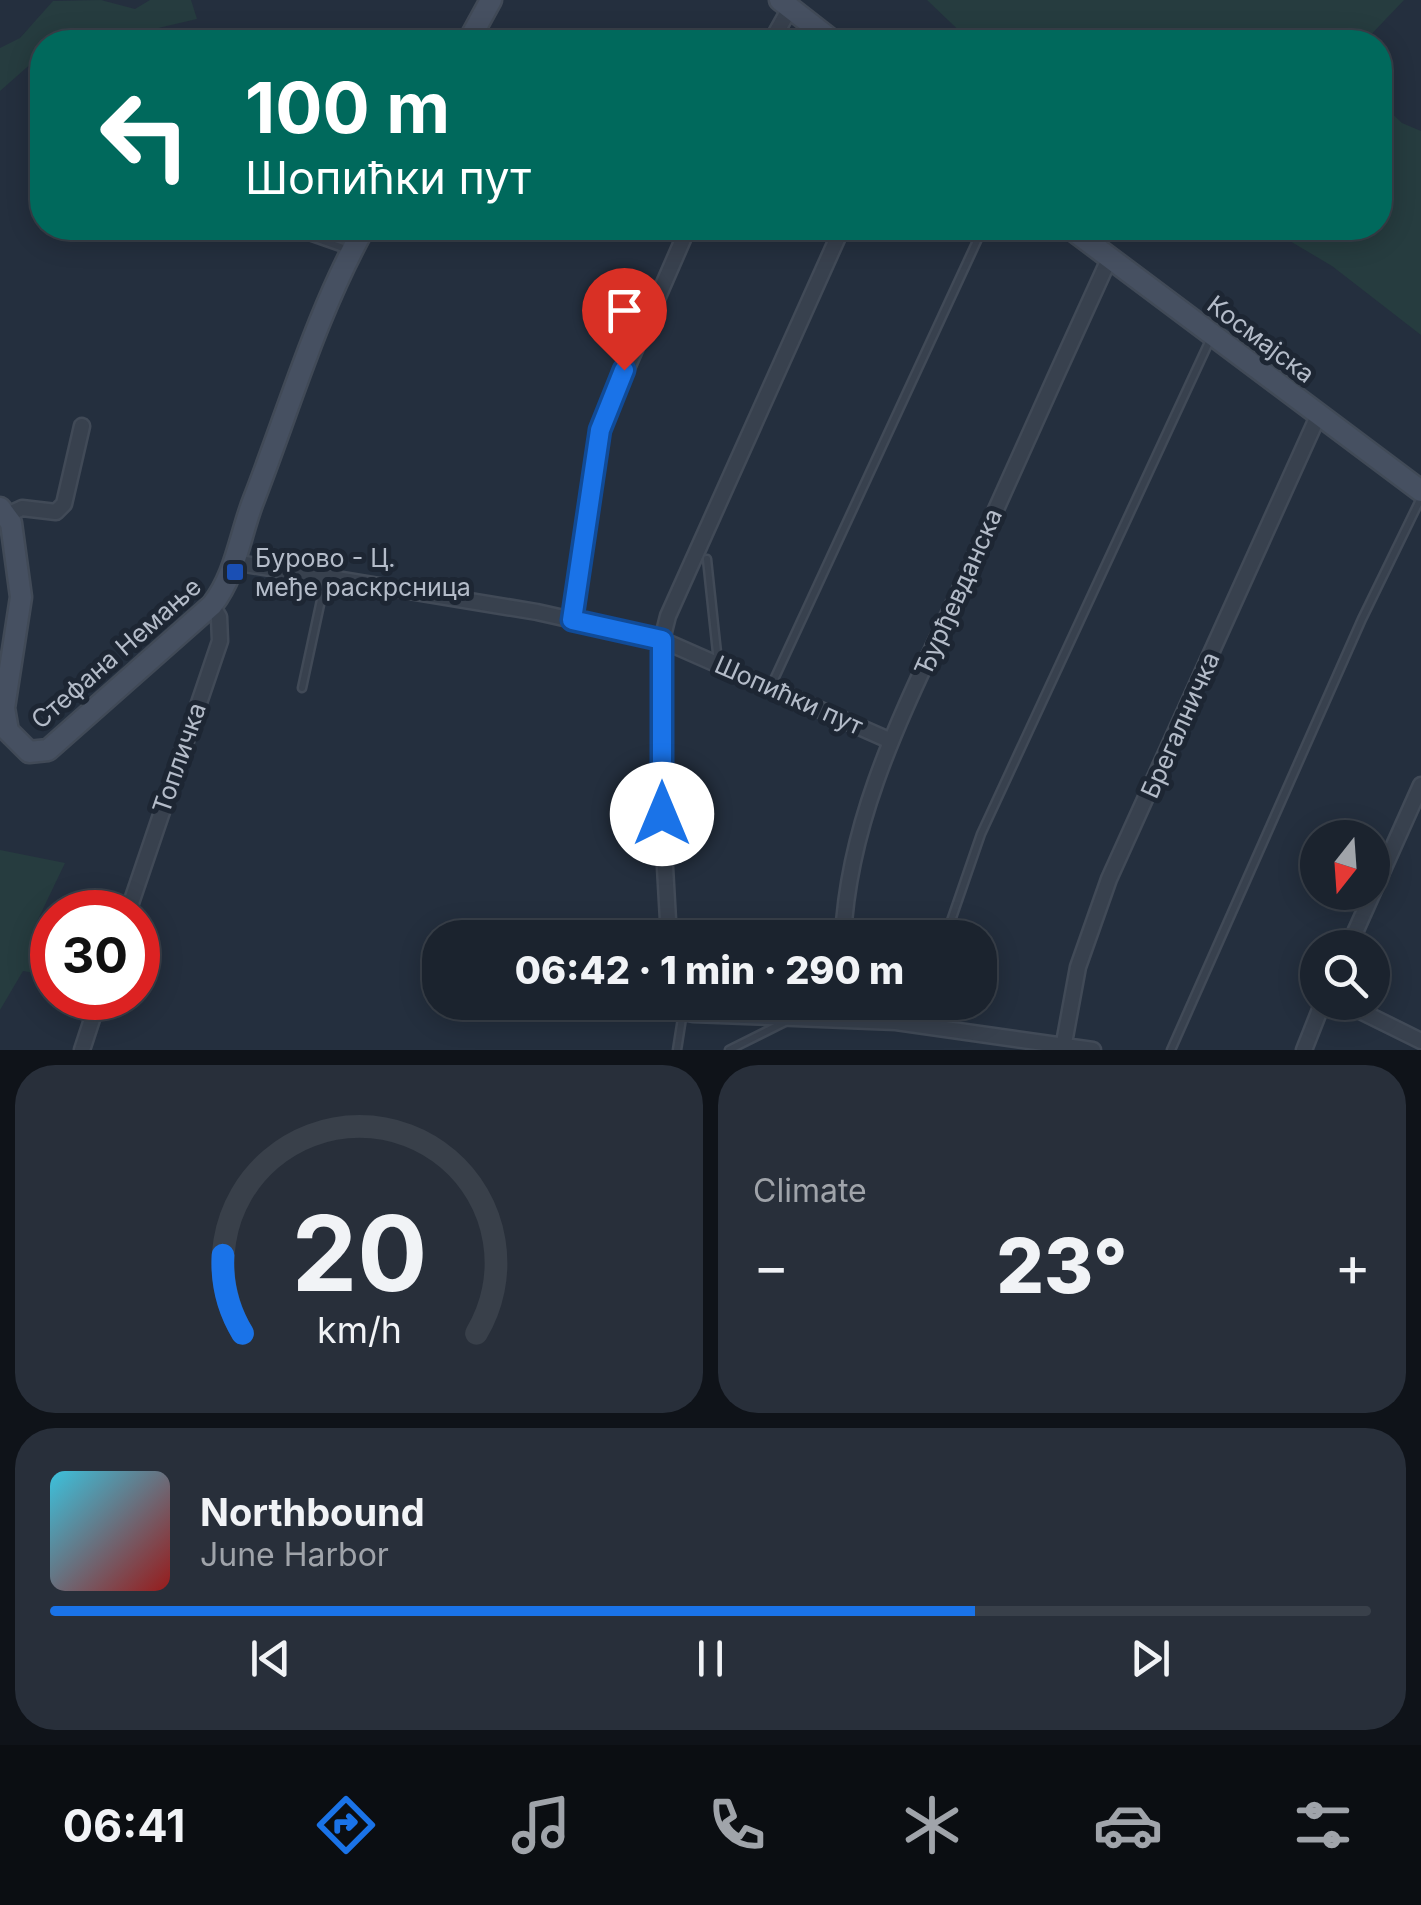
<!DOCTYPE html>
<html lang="en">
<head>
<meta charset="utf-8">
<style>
	body { margin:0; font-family:Inter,sans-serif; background:#282f3a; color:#f1f3f6; height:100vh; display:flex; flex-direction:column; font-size:38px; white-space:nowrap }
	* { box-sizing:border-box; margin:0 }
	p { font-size:32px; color:#a0a4aa }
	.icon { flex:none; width:55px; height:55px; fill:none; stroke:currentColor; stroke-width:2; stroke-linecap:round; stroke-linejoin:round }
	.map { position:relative; height:1050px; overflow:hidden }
	.details { display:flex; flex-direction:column; gap:15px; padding:15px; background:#0f1319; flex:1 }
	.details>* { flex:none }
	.guide { position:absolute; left:30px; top:30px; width:1362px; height:210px; border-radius:40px; box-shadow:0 5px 25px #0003,0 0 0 2px #39404a; background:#00695c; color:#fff; overflow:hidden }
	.needle { width:65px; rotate:197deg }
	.tools { position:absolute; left:1300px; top:820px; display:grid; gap:20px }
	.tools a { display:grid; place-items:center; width:90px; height:90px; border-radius:50%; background:#1b232e; box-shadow:0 5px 25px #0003,0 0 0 2px #39404a; font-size:50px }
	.speed { position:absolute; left:30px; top:890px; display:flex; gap:20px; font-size:50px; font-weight:700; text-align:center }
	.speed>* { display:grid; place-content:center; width:130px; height:130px; border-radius:50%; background:#1b232e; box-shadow:0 5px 25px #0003,0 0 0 2px #39404a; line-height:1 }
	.speed .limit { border:15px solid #d22; background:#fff; color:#111 }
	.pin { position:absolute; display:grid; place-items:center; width:85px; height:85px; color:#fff; margin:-102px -42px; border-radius:50% 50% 50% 0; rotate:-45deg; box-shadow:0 0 10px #0007 }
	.pin .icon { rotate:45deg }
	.me { position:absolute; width:110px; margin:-55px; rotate:0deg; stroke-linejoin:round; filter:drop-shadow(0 0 8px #0008) }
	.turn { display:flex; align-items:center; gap:35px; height:210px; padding:0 50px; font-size:45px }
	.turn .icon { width:130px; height:130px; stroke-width:2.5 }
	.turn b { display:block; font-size:70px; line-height:85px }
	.big { font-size:75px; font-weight:800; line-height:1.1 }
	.details .widget { flex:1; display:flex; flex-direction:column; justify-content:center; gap:15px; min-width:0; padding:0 35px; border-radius:40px; background:#282f3a }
	.details .dial { align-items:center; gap:0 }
	.dial svg { height:260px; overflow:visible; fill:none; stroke:#39404a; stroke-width:7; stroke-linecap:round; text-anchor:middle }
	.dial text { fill:#f1f3f6; stroke:none }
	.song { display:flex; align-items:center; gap:30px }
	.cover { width:120px; height:120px; border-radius:15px; background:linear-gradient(135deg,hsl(190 70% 55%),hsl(0 70% 35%)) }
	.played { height:10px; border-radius:5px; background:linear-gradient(90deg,#1a73e8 70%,#39404a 70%) }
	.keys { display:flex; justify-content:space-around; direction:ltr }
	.heat { display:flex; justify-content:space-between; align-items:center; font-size:55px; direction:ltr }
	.details .tiles { flex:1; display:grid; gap:15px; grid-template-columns:1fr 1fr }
	.widget:last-child { grid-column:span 2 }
	.trip { position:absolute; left:422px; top:920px; width:575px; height:100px; border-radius:40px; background:#1b232e; box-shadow:0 5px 25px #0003,0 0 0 2px #39404a; font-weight:800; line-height:100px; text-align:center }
	.menu { display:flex; height:160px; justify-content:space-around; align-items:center; background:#0b0e12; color:#a0a4aa }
	.menu .icon { width:70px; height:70px }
	.menu .active { color:#1a73e8 }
	.menu b { font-size:45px; color:#f1f3f6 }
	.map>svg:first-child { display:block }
	.green { fill:#263c3f }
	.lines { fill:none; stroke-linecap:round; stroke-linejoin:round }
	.lane-casing { stroke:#414a57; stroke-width:11 }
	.street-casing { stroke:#414a57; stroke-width:19 }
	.secondary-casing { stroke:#414a57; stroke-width:25 }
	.lane { stroke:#38414e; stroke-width:6 }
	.street { stroke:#38414e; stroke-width:14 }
	.secondary { stroke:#465061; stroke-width:20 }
	.route-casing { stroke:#114b97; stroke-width:25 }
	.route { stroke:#1a73e8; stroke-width:18 }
	.transit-dot { fill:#1a4fb4; stroke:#1d2633; stroke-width:4 }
	.labels { text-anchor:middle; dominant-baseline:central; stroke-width:10; stroke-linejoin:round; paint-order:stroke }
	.street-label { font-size:25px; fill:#b4bcc9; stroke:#1d2633 }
	.poi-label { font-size:25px; fill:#b4bcc9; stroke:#1d2633; text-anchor:start }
</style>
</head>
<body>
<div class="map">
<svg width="1421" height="1050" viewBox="0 0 1421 1050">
	<rect width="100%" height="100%" fill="#242f3e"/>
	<path class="green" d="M101,0L135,9L150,0H191L197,19L115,38L63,35L55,42H42V54L0,91V48L20,38L53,1Z
		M927,0H1404L1364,42H971Z
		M1380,102L1402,123L1421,131V335L1332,266L1268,228H1380Z
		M0,850L65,863L31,934H52V976L23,971L0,1010Z"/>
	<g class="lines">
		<defs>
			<path id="lane" d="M286,228L346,249
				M707,559L718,662
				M771,686L983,228
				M302,688L326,577
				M945,938L981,834L1210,340
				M939,1026L941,1002
				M677,1050L683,1012
				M729,1050L785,1022
				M1171,1050L1362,619L1421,498"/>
			<path id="street" d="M771,42L790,8
				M5,516L22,508L56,512L64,504L82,426
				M233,562L537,612L662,640L891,741
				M572,620L600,430L688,228
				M128,912L220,641L219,617L212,605
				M669,938L662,814V640L668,616L842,228
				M843,938C849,810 910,699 962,585C1011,476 1060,366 1110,257
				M1348,948L1421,785
				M674,1002L683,1012L693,1014L896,1022L1093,1050
				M846,1002L848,1020
				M1342,1002L1421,1041
				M1064,1043L1078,967L1109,879L1319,414
				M82,1050L99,998
				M1304,1050L1323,1002"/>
			<path id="secondary" d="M780,0L834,42
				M468,42L491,0
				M1070,228L1421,491
				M0,508L11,523L21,597L4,708L8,731L29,752L48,750L212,605C236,575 240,534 254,499C289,409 317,312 364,228"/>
		</defs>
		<use href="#lane" class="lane-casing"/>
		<use href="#street" class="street-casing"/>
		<use href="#secondary" class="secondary-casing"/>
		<use href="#lane" class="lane"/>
		<use href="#street" class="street"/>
		<use href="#secondary" class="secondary"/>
	</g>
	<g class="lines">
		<defs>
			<path id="route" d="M624,370L600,430L572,620L662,640V814"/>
		</defs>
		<use href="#route" class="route-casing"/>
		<use href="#route" class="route"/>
	</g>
	<rect class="transit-dot" x="225" y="562" width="20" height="20" rx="5"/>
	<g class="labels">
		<g class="street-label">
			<text transform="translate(1261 339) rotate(37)">Космајска</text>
			<text transform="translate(958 592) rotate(-66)">Ђурђевданска</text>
			<text transform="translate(116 653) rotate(-41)">Стефана Немање</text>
			<text transform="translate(789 695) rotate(24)">Шопићки пут</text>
			<text transform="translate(1180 725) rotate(-66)">Брегалничка</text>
			<text transform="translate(179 758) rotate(-71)">Топличка</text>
		</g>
		<g class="poi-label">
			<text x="255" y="558">Бурово - Ц.<tspan x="255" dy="29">међе раскрсница</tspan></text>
		</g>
	</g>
</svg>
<div class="tools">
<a><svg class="needle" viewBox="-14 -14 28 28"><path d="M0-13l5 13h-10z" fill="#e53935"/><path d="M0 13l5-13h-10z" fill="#a0a4aa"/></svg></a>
<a><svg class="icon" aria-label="search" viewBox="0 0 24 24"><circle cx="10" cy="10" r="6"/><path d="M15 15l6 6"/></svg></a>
</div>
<div class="speed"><div class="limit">30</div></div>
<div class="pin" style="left:624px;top:370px;background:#d93025"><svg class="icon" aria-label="arrive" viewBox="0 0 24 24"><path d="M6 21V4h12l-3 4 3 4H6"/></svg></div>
<svg class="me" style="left:662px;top:814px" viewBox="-20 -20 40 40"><circle r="19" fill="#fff"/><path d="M0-13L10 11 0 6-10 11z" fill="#1a73e8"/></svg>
<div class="trip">06:42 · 1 min · 290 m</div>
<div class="guide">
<div class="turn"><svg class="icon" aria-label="left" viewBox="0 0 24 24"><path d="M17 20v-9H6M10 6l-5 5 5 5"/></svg><div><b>100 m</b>Шопићки пут</div></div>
</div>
</div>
<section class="details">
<div class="tiles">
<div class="widget dial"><svg viewBox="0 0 100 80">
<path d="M14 69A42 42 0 1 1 86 69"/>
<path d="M14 69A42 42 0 0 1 8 45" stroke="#1a73e8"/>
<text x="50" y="56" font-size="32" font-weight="700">20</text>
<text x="50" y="72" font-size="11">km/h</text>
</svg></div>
<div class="widget"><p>Climate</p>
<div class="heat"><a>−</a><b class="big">23°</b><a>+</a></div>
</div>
<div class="widget">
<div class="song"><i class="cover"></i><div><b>Northbound</b><p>June Harbor</p></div></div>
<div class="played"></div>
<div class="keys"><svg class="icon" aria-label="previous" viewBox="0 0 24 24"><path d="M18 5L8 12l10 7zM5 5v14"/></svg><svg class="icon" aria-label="pause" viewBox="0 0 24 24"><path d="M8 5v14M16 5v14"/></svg><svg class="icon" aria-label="next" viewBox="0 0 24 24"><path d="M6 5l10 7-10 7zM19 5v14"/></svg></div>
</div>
</div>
</section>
<nav class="menu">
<b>06:41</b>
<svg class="icon active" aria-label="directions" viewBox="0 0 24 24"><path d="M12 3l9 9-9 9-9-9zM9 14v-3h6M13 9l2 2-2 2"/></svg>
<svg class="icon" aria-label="music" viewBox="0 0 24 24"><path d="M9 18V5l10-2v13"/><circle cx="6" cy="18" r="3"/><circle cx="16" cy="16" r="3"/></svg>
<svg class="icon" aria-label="phone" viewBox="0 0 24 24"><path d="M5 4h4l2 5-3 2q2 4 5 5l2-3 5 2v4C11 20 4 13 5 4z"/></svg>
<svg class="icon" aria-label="climate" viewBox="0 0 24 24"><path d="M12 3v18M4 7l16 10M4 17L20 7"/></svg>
<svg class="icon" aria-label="car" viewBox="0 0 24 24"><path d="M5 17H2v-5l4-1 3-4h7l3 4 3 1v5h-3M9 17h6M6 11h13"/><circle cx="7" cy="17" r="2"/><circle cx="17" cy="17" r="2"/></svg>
<svg class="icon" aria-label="filters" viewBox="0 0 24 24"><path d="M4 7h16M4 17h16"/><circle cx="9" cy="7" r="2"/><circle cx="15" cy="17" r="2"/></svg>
</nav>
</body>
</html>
